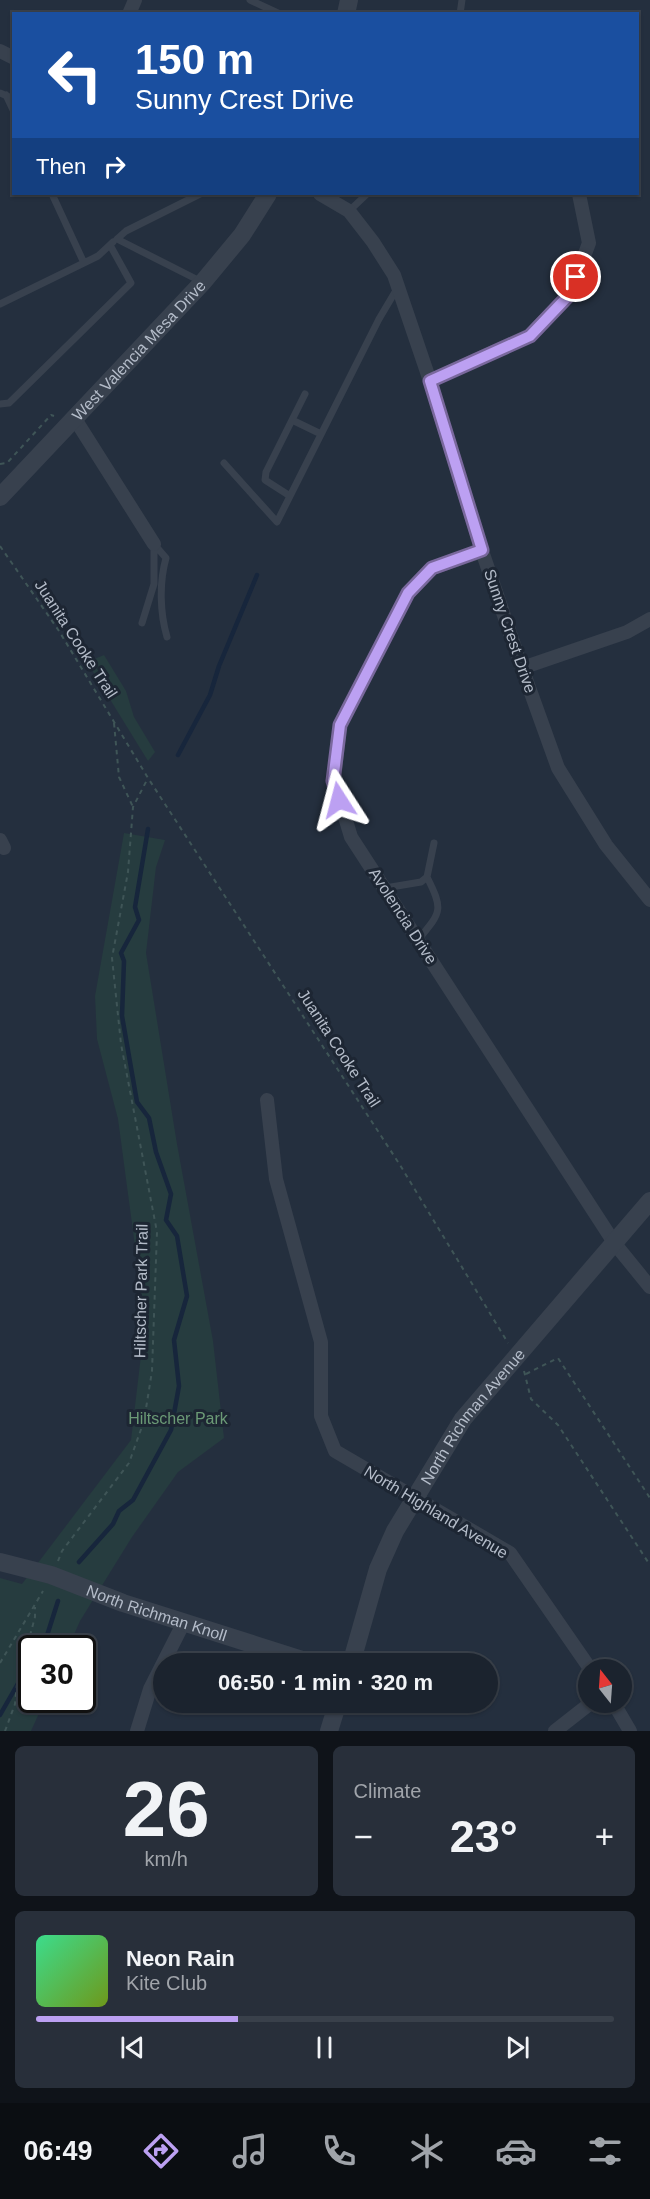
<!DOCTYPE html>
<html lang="en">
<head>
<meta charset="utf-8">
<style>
	body { margin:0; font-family:Helvetica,sans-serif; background:#282f3a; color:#f1f3f6; height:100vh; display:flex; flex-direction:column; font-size:22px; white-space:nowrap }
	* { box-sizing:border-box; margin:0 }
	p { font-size:20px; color:#a0a4aa }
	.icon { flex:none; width:33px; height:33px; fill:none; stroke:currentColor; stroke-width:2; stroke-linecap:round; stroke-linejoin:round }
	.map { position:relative; height:1731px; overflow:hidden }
	.panel { display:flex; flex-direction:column; gap:15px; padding:15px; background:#0f1319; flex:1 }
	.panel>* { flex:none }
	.guide { position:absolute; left:12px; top:12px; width:627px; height:183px; border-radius:0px; box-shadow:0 2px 4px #0004,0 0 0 2px #39404a; background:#1a4fa0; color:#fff; overflow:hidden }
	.needle { width:39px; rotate:343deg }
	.fabs { position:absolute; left:578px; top:1659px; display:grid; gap:12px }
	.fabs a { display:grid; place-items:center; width:54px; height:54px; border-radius:50%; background:#1b232e; box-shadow:0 2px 4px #0004,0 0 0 2px #39404a; font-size:30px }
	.speed { position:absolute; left:18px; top:1635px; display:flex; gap:12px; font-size:30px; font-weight:700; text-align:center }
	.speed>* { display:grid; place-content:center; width:78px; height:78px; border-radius:50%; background:#1b232e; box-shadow:0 2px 4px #0004,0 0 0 2px #39404a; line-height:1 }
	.speed .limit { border:3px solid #111; border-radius:9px; background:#fff; color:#111 }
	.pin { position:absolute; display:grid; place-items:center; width:51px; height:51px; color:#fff; margin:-26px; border:3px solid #fff; border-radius:50%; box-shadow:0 2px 6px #0007 }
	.me { position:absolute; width:66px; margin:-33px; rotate:351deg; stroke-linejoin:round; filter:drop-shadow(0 0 4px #0008) }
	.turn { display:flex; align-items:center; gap:21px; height:126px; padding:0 24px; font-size:27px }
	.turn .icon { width:78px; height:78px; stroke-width:2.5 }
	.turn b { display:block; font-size:42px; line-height:51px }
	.then { display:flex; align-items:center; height:57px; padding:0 24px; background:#0003; gap:12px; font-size:22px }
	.big { font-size:45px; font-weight:800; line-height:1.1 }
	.panel .widget { flex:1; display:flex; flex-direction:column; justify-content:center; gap:9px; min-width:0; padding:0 21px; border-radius:9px; background:#282f3a }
	.panel .dial { align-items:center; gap:0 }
	.dial b { font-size:78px; line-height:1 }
	.song { display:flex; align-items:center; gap:18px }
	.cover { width:72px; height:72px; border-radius:9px; background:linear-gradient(135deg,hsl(150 70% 55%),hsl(80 70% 35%)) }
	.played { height:6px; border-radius:3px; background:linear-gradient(90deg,#bca0f2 35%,#39404a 35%) }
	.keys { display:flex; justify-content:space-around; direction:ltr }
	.heat { display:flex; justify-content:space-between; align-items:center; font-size:33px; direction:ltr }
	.panel .tiles { flex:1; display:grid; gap:15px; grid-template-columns:1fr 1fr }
	.widget:last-child { grid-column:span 2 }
	.trip { position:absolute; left:153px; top:1653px; width:345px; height:60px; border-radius:30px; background:#1b232e; box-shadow:0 2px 4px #0004,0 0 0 2px #39404a; font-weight:800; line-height:60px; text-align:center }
	.dock { display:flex; height:96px; justify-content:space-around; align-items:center; background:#0b0e12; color:#a0a4aa }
	.dock .icon { width:42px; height:42px }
	.dock .selected { color:#bca0f2 }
	.dock b { font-size:27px; color:#f1f3f6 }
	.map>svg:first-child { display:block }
	.green { fill:#263c3f }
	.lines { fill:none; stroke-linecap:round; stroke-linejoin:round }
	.stream { stroke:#17263c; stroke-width:4.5 }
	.path { stroke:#3f5557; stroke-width:2; stroke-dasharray:4.5 4.5; stroke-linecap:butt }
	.service { stroke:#38414e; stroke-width:7 }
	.minor { stroke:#38414e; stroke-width:14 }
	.tertiary { stroke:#38414e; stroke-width:18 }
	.route-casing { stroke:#7a689d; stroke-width:15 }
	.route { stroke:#bca0f2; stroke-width:10 }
	.labels { text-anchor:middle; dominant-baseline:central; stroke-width:6; stroke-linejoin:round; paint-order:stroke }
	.street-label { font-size:16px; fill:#b4bcc9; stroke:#1d2633 }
	.park-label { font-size:16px; fill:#6b9a76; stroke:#1d2633 }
</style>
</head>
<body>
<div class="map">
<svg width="650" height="1731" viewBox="0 0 650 1731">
	<rect width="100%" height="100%" fill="#242f3e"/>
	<path class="green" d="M104,655L126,691L134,717L155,752L148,761L87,662Z
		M124,833L165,840L156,867L146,953L177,1144L213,1341L224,1438L178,1472L132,1537L80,1621L68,1648H32V1700H45L31,1731H0V1578L22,1584L131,1440L145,1321L118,1119L97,1039L95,996Z"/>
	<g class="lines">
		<path class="stream" d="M178,755L210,695L219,666L257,575
			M79,1562L113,1524L119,1511L133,1500L171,1430L179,1386L174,1340L187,1296L177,1236L166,1220L171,1194L156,1152L149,1118L137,1102L122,1016L124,961L121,953L139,920L135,907L148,829
			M41,1648L44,1645L58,1601
			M0,1715L32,1659"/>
		<path class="path" d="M0,464L7,463L51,415L54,416
			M0,546L59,631L148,778L400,1165L508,1343
			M114,723L119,777L133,807
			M524,1371L531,1399L558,1425L650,1565
			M526,1374L558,1358L650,1498
			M58,1561L62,1551L129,1463L144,1421L152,1371L157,1232L121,1044L112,958L128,872L133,807L148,778
			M0,1663L43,1591
			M5,1731L15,1704L17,1684L35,1617V1607"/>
		<path class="service" d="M250,0L280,14
			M460,14L462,0
			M0,93L14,99
			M6,95L14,112
			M52,194L84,263
			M200,194L126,231L117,239L202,282
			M349,211L367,194
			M0,304L98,256L113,242
			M0,404L9,403L131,283L110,245
			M292,420L321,434
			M224,463L277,522L379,319L398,287
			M290,496L265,480L266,472L305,394
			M154,544L166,558C159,583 160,613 167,637
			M142,623L154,584V544
			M385,888L421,882L427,877L434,843
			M418,940C441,912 444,911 427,877"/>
		<path class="minor" d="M129,14L135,0
			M0,51L14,58
			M320,194L349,211L373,242L394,275L430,381L482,551L522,668L558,768L606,845L650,900
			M430,381L530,335L570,294L589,243L579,194
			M75,419L154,544
			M482,551L432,568L408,593L340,725L334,781L351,837L615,1244L650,1287
			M522,668L627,632L650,619
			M0,840L4,848
			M267,1100L276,1179L321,1342V1416L335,1451L510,1553L591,1670
			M613,1702L630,1731
			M137,1731L150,1689L184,1622
			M555,1731L592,1702"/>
		<g class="tertiary">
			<path d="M346,14L349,0"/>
			<path id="s1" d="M0,497L203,282L242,235L268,194"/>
			<path id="s2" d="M0,1562L51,1575L123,1603L315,1664"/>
			<path id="s3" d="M351,1664L378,1569L395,1531L463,1419L650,1201"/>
			<path d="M329,1731L338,1702"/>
		</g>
	</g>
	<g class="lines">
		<defs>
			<path id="route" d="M339,800L333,781L340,725L408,593L432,568L482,550L430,381L530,336L570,294L576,277"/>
		</defs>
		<use href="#route" class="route-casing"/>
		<use href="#route" class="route"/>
	</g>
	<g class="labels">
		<g class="street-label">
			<text stroke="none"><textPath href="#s1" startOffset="202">West Valencia Mesa Drive</textPath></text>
			<text transform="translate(510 631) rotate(71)">Sunny Crest Drive</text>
			<text transform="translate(76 639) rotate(57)">Juanita Cooke Trail</text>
			<text transform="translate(403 916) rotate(57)">Avolencia Drive</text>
			<text transform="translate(339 1048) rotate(57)">Juanita Cooke Trail</text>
			<text transform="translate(141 1291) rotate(-89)">Hiltscher Park Trail</text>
			<text stroke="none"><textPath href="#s3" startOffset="279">North Richman Avenue</textPath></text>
			<text transform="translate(436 1512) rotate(31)">North Highland Avenue</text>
			<text stroke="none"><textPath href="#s2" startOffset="165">North Richman Knoll</textPath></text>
		</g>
		<g class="park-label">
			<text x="178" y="1418">Hiltscher Park</text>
		</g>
	</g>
</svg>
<div class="fabs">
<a><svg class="needle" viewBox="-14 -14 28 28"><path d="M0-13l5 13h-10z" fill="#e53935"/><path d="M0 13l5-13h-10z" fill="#a0a4aa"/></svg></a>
</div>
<div class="speed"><div class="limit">30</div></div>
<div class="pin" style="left:576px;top:277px;background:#d93025"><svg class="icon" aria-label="arrive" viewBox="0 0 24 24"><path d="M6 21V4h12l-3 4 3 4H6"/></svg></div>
<svg class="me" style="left:339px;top:800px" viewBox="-20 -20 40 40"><path d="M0-17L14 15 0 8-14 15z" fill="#bca0f2" stroke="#fff" stroke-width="4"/></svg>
<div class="trip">06:50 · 1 min · 320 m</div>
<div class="guide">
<div class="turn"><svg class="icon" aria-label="left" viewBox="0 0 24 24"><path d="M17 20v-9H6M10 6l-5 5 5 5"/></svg><div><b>150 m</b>Sunny Crest Drive</div></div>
<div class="then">Then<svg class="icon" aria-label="right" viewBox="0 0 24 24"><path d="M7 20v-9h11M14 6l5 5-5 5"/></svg></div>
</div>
</div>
<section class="panel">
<div class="tiles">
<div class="widget dial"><b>26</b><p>km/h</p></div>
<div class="widget"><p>Climate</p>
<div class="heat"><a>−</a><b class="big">23°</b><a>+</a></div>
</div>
<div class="widget">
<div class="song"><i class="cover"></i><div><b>Neon Rain</b><p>Kite Club</p></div></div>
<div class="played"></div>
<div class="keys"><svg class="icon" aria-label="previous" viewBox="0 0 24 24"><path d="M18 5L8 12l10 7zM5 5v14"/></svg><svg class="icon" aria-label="pause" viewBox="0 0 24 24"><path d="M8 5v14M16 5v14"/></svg><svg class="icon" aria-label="next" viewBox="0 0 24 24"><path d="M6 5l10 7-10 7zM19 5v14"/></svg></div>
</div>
</div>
</section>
<nav class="dock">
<b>06:49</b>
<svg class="icon selected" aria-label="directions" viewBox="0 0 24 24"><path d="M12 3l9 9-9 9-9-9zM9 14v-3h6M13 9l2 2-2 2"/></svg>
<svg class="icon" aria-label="music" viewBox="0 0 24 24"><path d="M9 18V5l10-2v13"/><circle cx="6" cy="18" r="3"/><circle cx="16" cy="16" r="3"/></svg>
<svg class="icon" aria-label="phone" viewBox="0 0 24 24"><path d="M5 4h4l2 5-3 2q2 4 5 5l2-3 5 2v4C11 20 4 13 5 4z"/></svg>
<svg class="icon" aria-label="climate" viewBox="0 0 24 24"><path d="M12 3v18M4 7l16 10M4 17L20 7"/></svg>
<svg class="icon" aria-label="car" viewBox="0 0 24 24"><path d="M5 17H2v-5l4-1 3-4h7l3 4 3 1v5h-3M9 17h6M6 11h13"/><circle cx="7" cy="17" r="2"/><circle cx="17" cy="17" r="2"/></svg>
<svg class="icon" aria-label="filters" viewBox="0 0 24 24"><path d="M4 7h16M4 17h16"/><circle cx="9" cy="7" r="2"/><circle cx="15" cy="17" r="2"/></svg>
</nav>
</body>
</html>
